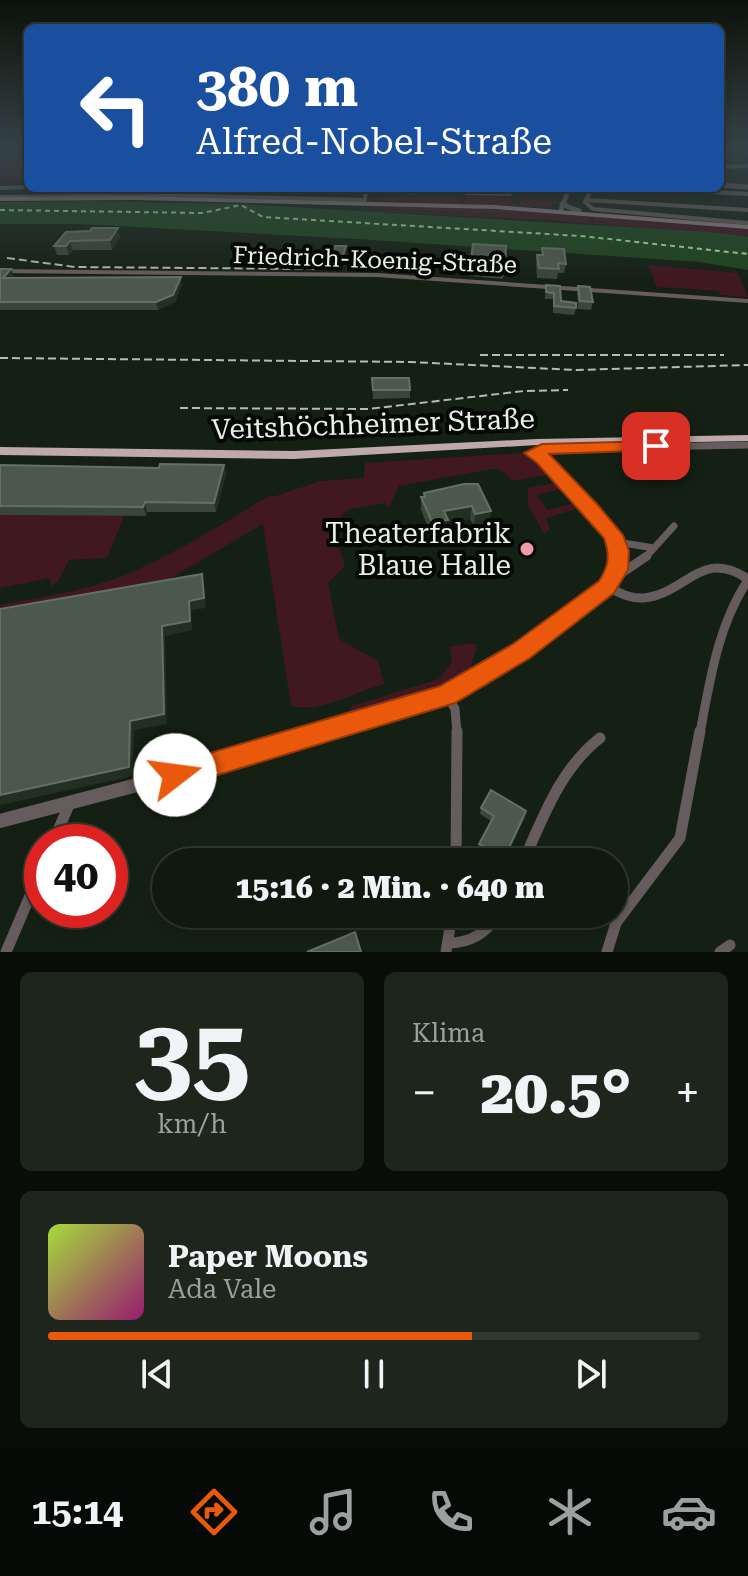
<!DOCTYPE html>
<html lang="de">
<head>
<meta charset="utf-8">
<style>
	body { margin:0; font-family:"Roboto Serif",serif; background:#1e251d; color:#f1f3f6; height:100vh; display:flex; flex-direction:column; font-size:30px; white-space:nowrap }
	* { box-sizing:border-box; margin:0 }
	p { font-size:26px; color:#9ca09e }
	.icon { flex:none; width:44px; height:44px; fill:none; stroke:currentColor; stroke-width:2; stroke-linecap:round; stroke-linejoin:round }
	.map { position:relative; height:952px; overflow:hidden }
	.drawer { display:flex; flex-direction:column; gap:20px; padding:20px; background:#090d08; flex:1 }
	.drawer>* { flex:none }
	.hud { position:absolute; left:24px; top:24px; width:700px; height:168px; border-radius:12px; box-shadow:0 4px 12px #0003,0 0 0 2px #30372f; background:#1a4fa0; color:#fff; overflow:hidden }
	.speed { position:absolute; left:24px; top:824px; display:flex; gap:16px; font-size:40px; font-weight:700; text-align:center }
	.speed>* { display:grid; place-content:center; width:104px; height:104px; border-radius:50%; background:#10180f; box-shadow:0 4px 12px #0003,0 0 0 2px #30372f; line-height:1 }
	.speed .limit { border:12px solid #d22; background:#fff; color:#111 }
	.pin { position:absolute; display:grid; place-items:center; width:68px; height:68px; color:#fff; margin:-34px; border-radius:16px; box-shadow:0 4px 12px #0006 }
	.me { position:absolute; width:88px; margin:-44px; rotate:75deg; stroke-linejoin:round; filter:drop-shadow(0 0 6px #0008) }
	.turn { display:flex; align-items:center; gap:28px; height:168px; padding:0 40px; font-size:36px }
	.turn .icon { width:104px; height:104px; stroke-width:2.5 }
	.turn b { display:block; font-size:56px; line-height:68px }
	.big { font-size:60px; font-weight:800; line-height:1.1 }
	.drawer .card { flex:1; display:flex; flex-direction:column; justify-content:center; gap:12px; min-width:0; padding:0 28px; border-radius:12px; background:#1e251d }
	.drawer .dial { align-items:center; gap:0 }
	.dial b { font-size:104px; line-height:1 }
	.song { display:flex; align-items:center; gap:24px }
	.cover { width:96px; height:96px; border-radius:12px; background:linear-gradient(135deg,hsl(80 70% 55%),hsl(320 70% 35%)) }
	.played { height:8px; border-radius:4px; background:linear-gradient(90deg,#ea580c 65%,#30372f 65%) }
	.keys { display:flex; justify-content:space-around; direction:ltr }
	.heat { display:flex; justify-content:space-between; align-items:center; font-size:44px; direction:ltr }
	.drawer .tiles { flex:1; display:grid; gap:20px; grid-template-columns:1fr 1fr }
	.card:last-child { grid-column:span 2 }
	.trip { position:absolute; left:152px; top:848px; width:476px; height:80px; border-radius:40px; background:#10180f; box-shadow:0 4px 12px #0003,0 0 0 2px #30372f; font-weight:800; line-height:80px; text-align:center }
	.dock { display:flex; height:128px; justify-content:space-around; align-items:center; background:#060a06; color:#9ca09e }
	.dock .icon { width:56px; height:56px }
	.dock .active { color:#ea580c }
	.dock b { font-size:36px; color:#f1f3f6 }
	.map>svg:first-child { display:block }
	.green { fill:#411720 }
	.water { fill:#20451f }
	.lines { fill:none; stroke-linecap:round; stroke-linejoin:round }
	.ferry { stroke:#a6e2a3; stroke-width:2; stroke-dasharray:5 4; stroke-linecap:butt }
	.pedestrian { stroke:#665c5d; stroke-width:3 }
	.minor-far3 { stroke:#665c5d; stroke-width:4 }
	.minor-far2 { stroke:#665c5d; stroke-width:7 }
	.minor-far1 { stroke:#665c5d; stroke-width:9 }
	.minor { stroke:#665c5d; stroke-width:11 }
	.tertiary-far3 { stroke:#665c5d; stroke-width:5 }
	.tertiary-far2 { stroke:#665c5d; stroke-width:9 }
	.tertiary-far1 { stroke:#665c5d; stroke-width:11 }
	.tertiary { stroke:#665c5d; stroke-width:14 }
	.secondary { fill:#908082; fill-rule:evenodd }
	.trunk { fill:#bfa9ac; fill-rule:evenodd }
	.rail { stroke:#b4bcb3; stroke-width:2; stroke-dasharray:8 4; stroke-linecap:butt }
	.wall { fill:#3a4639 }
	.shaded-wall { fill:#232f22 }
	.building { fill:#4d584c; stroke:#657064; stroke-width:2 }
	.route { fill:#ea580c; stroke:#983908; stroke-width:2 }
	.poi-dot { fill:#f39aa7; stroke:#050804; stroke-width:3 }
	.labels { text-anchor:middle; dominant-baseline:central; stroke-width:8; stroke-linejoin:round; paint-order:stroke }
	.far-street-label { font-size:24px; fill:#e9f0e8; stroke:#050804 }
	.street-label { font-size:28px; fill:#e9f0e8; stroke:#050804 }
	.poi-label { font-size:28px; fill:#e9f0e8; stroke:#050804; text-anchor:end }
</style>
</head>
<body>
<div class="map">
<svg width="748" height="952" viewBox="0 0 748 952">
	<rect width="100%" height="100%" fill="#152014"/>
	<path class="green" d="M0,148H28V180L0,181Z
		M466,195L513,198V205H520L522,199L554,201L566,195L553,205L546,207L365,201L374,197L463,196L461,202L465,203Z
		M364,204L587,213H592L591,220L587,222L615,223L594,221L593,213L748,228V237L545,220L365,211L363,209L516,216L374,208L373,205L366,208Z
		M648,265L738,273L748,297L720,295L719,291L657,287Z
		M520,453L538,461L552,474L513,481L501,470L492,469L399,486L389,508L385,503L349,509L332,525L345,566L328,583L339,639L378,661L384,684C354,692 321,713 291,706L263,524L156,587L0,616V605C42,597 86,591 125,575C176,553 223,524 270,495L273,497L320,481L364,478L365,463Z
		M559,482L564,488L536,495L547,510L576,503L580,508L546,518L550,530L544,533L528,506V488Z
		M0,515L124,516L107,558L69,560L58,582L50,586V578L0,588Z
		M470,643L477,645L469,673L456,680L347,715L352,706L439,679L452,662L449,647Z"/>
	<path class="water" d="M99,201L241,204L711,232L748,237V270L700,262L357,239L80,224H0V202Z"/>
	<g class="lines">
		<path class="ferry" d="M0,210L202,213L241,205L263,217L581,236L748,254"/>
		<path class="pedestrian" d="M474,189L484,188"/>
		<path class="minor-far3" d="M736,148L748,149
			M720,167L748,166
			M0,188L28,187
			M592,188L585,202L593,209L748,223
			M625,188L748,194
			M466,193L510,194L508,188
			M0,197L156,195L365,200L366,188
			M587,200L748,210
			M0,271L377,275L748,301"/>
		<path class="minor-far2" d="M533,453L542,449L748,445
			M617,542L654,548
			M645,558L674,526"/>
		<path class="minor-far1" d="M616,577L647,556
			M607,587C618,592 630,599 643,598C687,594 701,547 748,579
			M447,695L455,709L457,733
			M700,733C710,680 718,625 748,580"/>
		<path class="minor" d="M53,842L69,805
			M456,862L457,731
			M523,862C543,818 560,769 600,738
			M448,943C471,943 486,933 499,914
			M6,952L42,868
			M446,952L452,914
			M607,952L616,923L680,838L700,731
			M720,952L730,945"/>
		<path class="tertiary-far3" d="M720,185L748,187
			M562,204L579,211
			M561,210L569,188"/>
		<path class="tertiary-far2" d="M533,453C556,467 621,530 618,558"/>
		<path class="tertiary-far1" d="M320,733L447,695L522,651L607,587L617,570L618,556"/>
		<path class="tertiary" d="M0,821L217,764L327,731"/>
		<path class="secondary" d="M136,196L495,205L748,225V229L495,209L136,200L0,201V197Z"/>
		<path class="trunk" d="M748,435V441L537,445L294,459L0,455V447L294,451L537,439Z"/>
		<path class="rail" d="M7,258L75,267L315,269
			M480,355H724
			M0,358L411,362L576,370L748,365
			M180,408L368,409L524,391L568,390"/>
	</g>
	<path class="wall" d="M333,188H341L340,194H333Z
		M404,188H415L416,195H408Z
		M66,232L120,237L112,250H73L69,255H57L54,246Z
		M542,248L566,264L564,273H558L557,279L537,278L536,265L537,255H541Z
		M346,253L342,269H331L330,261Z
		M470,267L505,269L503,279L469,276Z
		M0,269L14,276L12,278L182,284L175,302L158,310H0Z
		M546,285L560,286L561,301L576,308L574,315L553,313V299H545Z
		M578,286L593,302L591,310L578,309L577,294Z
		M372,378L410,390V398L373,399Z
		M0,465L159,468L224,465L226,474L216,512H147L146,516L0,515Z
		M464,484L490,523L474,526L470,519L447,522V532L431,534L421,510V497H423L424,493Z
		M481,808L525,817L508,851L485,853L478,849L479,844L491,821L480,814Z"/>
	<path class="shaded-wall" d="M118,228L120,237L112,250L110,240Z
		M70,241L73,250L69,255L66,246Z
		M346,246V253L342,269L341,262Z
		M11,269L14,276L6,286L3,278Z
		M181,277L182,284L175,302L158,310L156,302Z
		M224,465L226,474L216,512L214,503Z
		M145,502L147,512L146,516L143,507Z
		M472,506L470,519L447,522V532L431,534L432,522L444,511Z
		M491,511L490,523L474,526L475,514Z
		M202,574L204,584L206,608L191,610L192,630L165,636L167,724L134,730L133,776L0,805V795L130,721L162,626L189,601Z"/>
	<path class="building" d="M407,188H415L416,190L408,191Z
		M92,228H118L110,240L70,241L66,246H54L66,232L90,231Z
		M473,244L506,246L505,269L470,267Z
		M335,246H346L341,262L330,261Z
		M542,248L564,249L566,264L558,263L559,269L539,268L537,255H543Z
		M0,269H11L3,278L181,277L173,295L156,302H0Z
		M546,285L560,286L561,301L576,303V308L554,306V293L546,292Z
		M578,286L590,287L593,302L580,301Z
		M372,378H409L410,390H373Z
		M160,464L224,465L214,503L145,502L143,507L0,506V465L159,468Z
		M464,484H478L491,511L475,514L472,506L444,511L448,520L432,522L421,497H425L424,493Z
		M202,574L204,598L189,601L190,621L162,626L164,714L130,721L129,767L0,795V609Z
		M491,790L526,811L508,850L514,854L510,862H480L487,848L479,844L494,816L481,808Z
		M355,932L361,952H307Z"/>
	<linearGradient id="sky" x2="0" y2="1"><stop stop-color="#0c120b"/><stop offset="0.53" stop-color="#354245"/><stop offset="1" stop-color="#354245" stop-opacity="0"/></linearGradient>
	<rect width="748" height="281" fill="url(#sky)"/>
	<path class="route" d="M656,441L664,446L662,450L549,454L597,504L623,535L629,551L628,570L614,593L530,658L455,703L175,788L165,784L161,775L165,766L440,686L513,644L599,581C609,566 610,555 604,538L537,463L524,453L542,444Z"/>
	<circle class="poi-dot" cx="527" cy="549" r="8"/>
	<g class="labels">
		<g class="far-street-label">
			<text transform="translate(375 260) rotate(2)">Friedrich-Koenig-Straße</text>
		</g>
		<g class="street-label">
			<text transform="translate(373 424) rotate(-2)">Veitshöchheimer Straße</text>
		</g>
		<g class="poi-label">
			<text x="511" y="533">Theaterfabrik<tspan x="511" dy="32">Blaue Halle</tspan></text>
		</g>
	</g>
</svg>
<div class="speed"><div class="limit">40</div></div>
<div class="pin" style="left:656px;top:446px;background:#d93025"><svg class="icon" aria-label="arrive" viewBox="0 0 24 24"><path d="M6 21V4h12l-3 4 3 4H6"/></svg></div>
<svg class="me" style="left:175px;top:775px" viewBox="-20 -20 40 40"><circle r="19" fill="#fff"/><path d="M0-13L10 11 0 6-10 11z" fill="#ea580c"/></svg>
<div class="trip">15:16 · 2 Min. · 640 m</div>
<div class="hud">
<div class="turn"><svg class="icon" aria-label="left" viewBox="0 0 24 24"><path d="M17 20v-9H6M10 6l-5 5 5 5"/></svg><div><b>380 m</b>Alfred-Nobel-Straße</div></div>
</div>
</div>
<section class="drawer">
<div class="tiles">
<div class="card dial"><b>35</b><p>km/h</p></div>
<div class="card"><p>Klima</p>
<div class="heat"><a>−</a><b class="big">20.5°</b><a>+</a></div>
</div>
<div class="card">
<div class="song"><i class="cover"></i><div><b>Paper Moons</b><p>Ada Vale</p></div></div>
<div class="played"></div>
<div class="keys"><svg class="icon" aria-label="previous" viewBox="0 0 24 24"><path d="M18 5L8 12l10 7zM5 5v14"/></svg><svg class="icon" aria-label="pause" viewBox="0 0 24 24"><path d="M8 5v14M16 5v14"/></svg><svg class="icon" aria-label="next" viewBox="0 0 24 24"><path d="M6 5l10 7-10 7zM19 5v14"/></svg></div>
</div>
</div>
</section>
<nav class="dock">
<b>15:14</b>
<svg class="icon active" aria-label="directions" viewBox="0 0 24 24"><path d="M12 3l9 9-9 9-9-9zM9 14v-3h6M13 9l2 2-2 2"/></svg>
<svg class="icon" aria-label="music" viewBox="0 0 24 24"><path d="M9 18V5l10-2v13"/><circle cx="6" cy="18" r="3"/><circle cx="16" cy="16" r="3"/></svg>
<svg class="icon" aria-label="phone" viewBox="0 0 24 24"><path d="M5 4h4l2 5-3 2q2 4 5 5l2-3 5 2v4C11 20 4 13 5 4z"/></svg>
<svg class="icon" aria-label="climate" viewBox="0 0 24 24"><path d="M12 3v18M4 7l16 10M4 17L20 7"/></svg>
<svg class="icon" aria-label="car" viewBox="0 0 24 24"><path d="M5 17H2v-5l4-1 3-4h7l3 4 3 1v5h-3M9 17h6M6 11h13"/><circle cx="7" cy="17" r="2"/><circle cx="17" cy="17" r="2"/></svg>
</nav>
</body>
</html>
